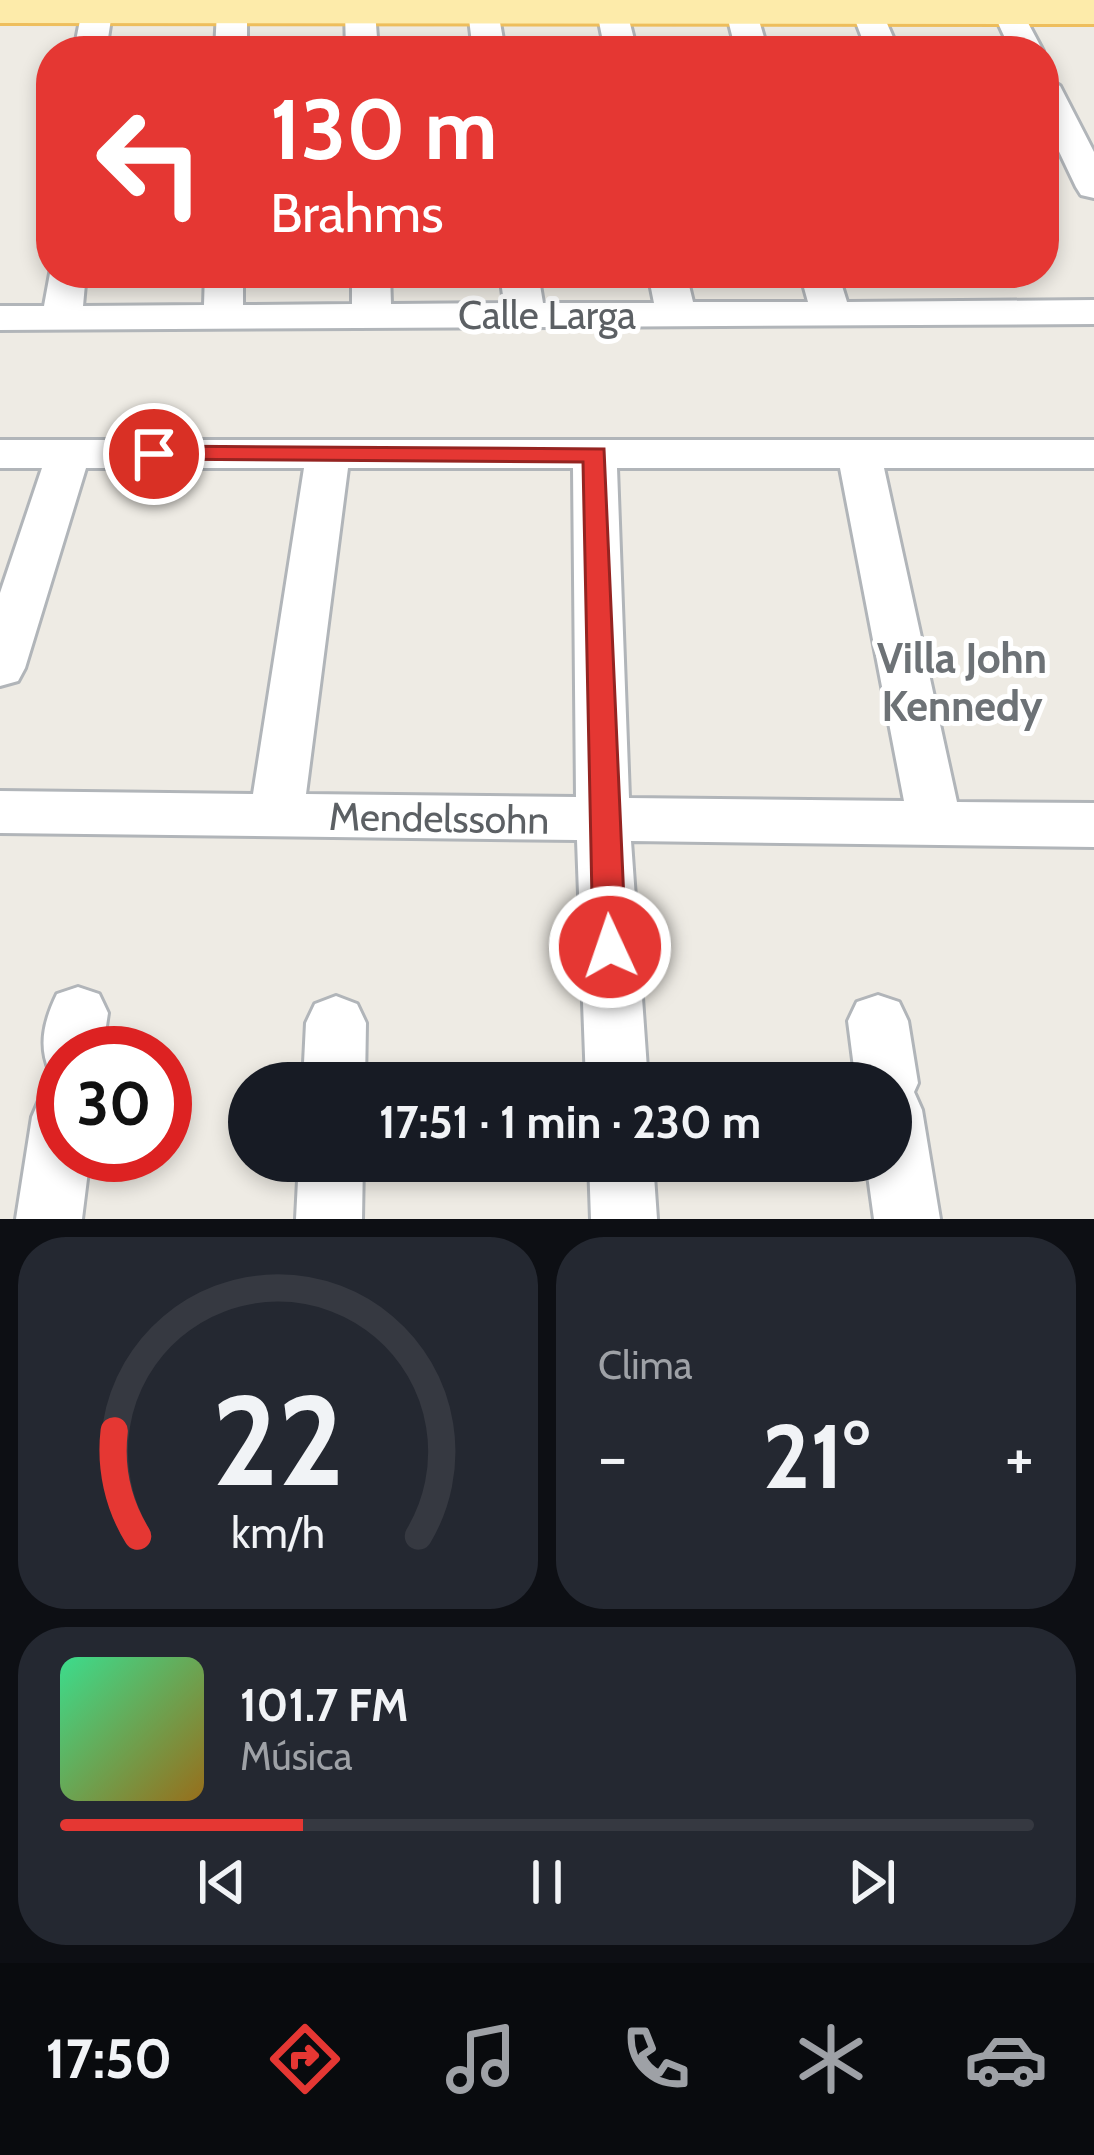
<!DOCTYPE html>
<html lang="es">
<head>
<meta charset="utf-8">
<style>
	body { margin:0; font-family:Cabin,sans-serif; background:#242831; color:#f1f3f6; height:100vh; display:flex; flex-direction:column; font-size:45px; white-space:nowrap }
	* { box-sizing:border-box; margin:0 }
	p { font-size:39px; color:#9ea1a6 }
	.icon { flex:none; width:66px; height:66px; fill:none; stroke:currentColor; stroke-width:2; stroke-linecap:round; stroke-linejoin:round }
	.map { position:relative; height:1219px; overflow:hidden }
	.side { display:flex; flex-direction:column; gap:18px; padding:18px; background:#0d0f14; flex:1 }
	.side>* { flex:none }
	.banner { position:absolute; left:36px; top:36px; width:1023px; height:252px; border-radius:48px; box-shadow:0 6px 18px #0003; background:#e53733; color:#fff; overflow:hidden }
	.speed { position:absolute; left:36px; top:1026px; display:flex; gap:24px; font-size:60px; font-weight:700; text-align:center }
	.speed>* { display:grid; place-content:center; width:156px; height:156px; border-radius:50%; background:#171b24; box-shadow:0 6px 18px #0003; line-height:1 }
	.speed .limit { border:18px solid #d22; background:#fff; color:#111 }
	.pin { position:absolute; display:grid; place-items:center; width:102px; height:102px; color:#fff; margin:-51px; border:6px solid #fff; border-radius:50%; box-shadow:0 3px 12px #0007 }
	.me { position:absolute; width:132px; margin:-66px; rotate:357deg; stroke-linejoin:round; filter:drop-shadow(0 0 9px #0008) }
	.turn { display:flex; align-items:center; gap:42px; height:252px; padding:0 36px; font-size:54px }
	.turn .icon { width:156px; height:156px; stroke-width:2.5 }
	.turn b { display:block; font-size:84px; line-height:102px }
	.big { font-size:90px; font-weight:800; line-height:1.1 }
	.side .card { flex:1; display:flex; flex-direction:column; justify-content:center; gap:18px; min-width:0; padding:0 42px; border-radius:48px; background:#242831 }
	.side .dial { align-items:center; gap:0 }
	.dial svg { height:312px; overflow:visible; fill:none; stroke:#363941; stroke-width:7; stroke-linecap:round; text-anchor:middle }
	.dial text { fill:#f1f3f6; stroke:none }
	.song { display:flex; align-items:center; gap:36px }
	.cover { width:144px; height:144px; border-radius:18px; background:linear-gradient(135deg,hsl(150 70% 55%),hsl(40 70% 35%)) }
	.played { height:12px; border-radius:6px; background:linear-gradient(90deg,#e53733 25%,#363941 25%) }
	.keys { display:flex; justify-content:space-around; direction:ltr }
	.heat { display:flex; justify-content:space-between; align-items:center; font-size:66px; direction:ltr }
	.side .tiles { flex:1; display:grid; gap:18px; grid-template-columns:1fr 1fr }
	.card:last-child { grid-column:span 2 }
	.trip { position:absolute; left:228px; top:1062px; width:684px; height:120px; border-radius:60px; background:#171b24; box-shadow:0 6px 18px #0003; font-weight:800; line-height:120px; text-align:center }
	.menu { display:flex; height:192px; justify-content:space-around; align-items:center; background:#090b0e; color:#9ea1a6 }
	.menu .icon { width:84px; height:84px }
	.menu .selected { color:#e53733 }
	.menu b { font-size:54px; color:#f1f3f6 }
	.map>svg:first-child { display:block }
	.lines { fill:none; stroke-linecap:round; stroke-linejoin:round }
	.minor-casing { stroke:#b1b5b9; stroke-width:6 }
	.major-casing { stroke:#eebe5d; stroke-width:6 }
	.minor { fill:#fff; fill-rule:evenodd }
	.major { fill:#fdebaa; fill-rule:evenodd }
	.route { fill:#e53733; stroke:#952421; stroke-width:3 }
	.labels { text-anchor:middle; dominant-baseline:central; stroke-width:10; stroke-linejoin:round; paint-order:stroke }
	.street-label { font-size:39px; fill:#5c6064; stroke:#fff }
	.neighbourhood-label { font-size:42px; font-weight:bold; fill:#6d7276; stroke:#fff }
</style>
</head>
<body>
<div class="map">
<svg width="1094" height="1219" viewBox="0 0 1094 1219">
	<rect width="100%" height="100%" fill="#eeebe4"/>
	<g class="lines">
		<defs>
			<path id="minor" d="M84,0H114L106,51H74Z
				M723,0H753L768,51H736Z
				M232,2L247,11V51H215L217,11Z
				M360,2L375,11L378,51H346L345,11Z
				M483,2L498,11L505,51H473L468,11Z
				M612,3L627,12L637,51H605L597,12Z
				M867,3L882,12L899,51H867L852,12Z
				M1008,3L1019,6L1043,51H1011L993,12Z
				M1044,76L1060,86L1094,152V198L1081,195L1076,187L1044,120Z
				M51,268V273H86L83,306L204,305L205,273H243V305L352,304V273H390L391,304L504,303L500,273H538L543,303H654L648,273H686L693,302H808L800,273H838L847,302L1094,300V324L0,330V306H44Z
				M0,440H1094V468H884L957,802L1094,803V847L631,841L648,1083H586L577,840L0,833V791L253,794L304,468H86L25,668L18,681L0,686V593L42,468H0ZM348,468H573L576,797L306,794ZM617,468H840L904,801L629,798Z
				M78,987L99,994L108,1013L102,1053H63V1077L50,1072C38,1046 44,1021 57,994Z
				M878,995L899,1002L908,1021L918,1083L914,1092L922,1110L940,1219H874L866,1161H891V1083H856L848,1021L857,1002Z
				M336,996L357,1004L366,1023L365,1083H303L306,1023L315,1004Z
				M63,1088V1155H90L82,1219H16L32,1117L41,1096Z
				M299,1161H363L362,1219H296Z
				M589,1161H653L657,1219H591Z"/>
			<path id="major" d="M0,0H1094V24L0,23Z"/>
		</defs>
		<use href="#minor" class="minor-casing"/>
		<use href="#major" class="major-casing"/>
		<use href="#minor" class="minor"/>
		<use href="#major" class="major"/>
	</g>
	<path class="route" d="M154,446L604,449L626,947L621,957L610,961L598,957L593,947L583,462L146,459L142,454Z"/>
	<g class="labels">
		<g class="street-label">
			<text x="547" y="315">Calle Larga</text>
			<text transform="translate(439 818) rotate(1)">Mendelssohn</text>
		</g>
		<g class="neighbourhood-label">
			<text x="962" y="658">Villa John<tspan x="962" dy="48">Kennedy</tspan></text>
		</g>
	</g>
</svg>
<div class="speed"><div class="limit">30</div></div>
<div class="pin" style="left:154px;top:454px;background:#d93025"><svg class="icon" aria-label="arrive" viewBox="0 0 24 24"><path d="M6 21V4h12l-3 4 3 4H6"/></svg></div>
<svg class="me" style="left:610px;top:947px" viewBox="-20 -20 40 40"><circle r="17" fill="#e53733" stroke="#fff" stroke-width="3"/><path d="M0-11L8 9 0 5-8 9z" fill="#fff"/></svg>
<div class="trip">17:51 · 1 min · 230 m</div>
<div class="banner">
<div class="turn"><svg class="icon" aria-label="left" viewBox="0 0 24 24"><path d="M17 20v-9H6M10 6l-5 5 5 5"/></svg><div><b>130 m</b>Brahms</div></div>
</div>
</div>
<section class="side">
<div class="tiles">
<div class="card dial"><svg viewBox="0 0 100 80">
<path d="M14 69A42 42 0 1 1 86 69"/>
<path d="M14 69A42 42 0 0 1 8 42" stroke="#e53733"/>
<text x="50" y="56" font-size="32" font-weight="700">22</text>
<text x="50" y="72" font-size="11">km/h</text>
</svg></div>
<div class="card"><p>Clima</p>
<div class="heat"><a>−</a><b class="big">21°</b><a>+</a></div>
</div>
<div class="card">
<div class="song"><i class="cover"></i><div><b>101.7 FM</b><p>Música</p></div></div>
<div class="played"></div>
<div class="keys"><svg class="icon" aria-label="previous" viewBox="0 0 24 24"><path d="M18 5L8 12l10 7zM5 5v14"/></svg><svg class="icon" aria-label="pause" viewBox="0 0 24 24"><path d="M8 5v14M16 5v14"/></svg><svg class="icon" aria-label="next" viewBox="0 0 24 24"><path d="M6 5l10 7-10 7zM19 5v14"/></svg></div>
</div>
</div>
</section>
<nav class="menu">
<b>17:50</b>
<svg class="icon selected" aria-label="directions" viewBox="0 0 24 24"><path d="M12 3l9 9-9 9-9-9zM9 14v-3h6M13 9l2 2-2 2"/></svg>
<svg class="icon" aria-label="music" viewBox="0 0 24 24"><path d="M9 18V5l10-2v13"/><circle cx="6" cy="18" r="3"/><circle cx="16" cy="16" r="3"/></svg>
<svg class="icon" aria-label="phone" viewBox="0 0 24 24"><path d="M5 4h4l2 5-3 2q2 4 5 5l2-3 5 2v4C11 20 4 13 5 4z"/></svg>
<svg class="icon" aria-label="climate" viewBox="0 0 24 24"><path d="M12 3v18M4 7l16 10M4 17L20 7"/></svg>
<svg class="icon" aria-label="car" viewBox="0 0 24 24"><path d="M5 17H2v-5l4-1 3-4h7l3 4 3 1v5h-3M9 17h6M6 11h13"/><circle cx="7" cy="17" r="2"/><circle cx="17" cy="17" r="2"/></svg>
</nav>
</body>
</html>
